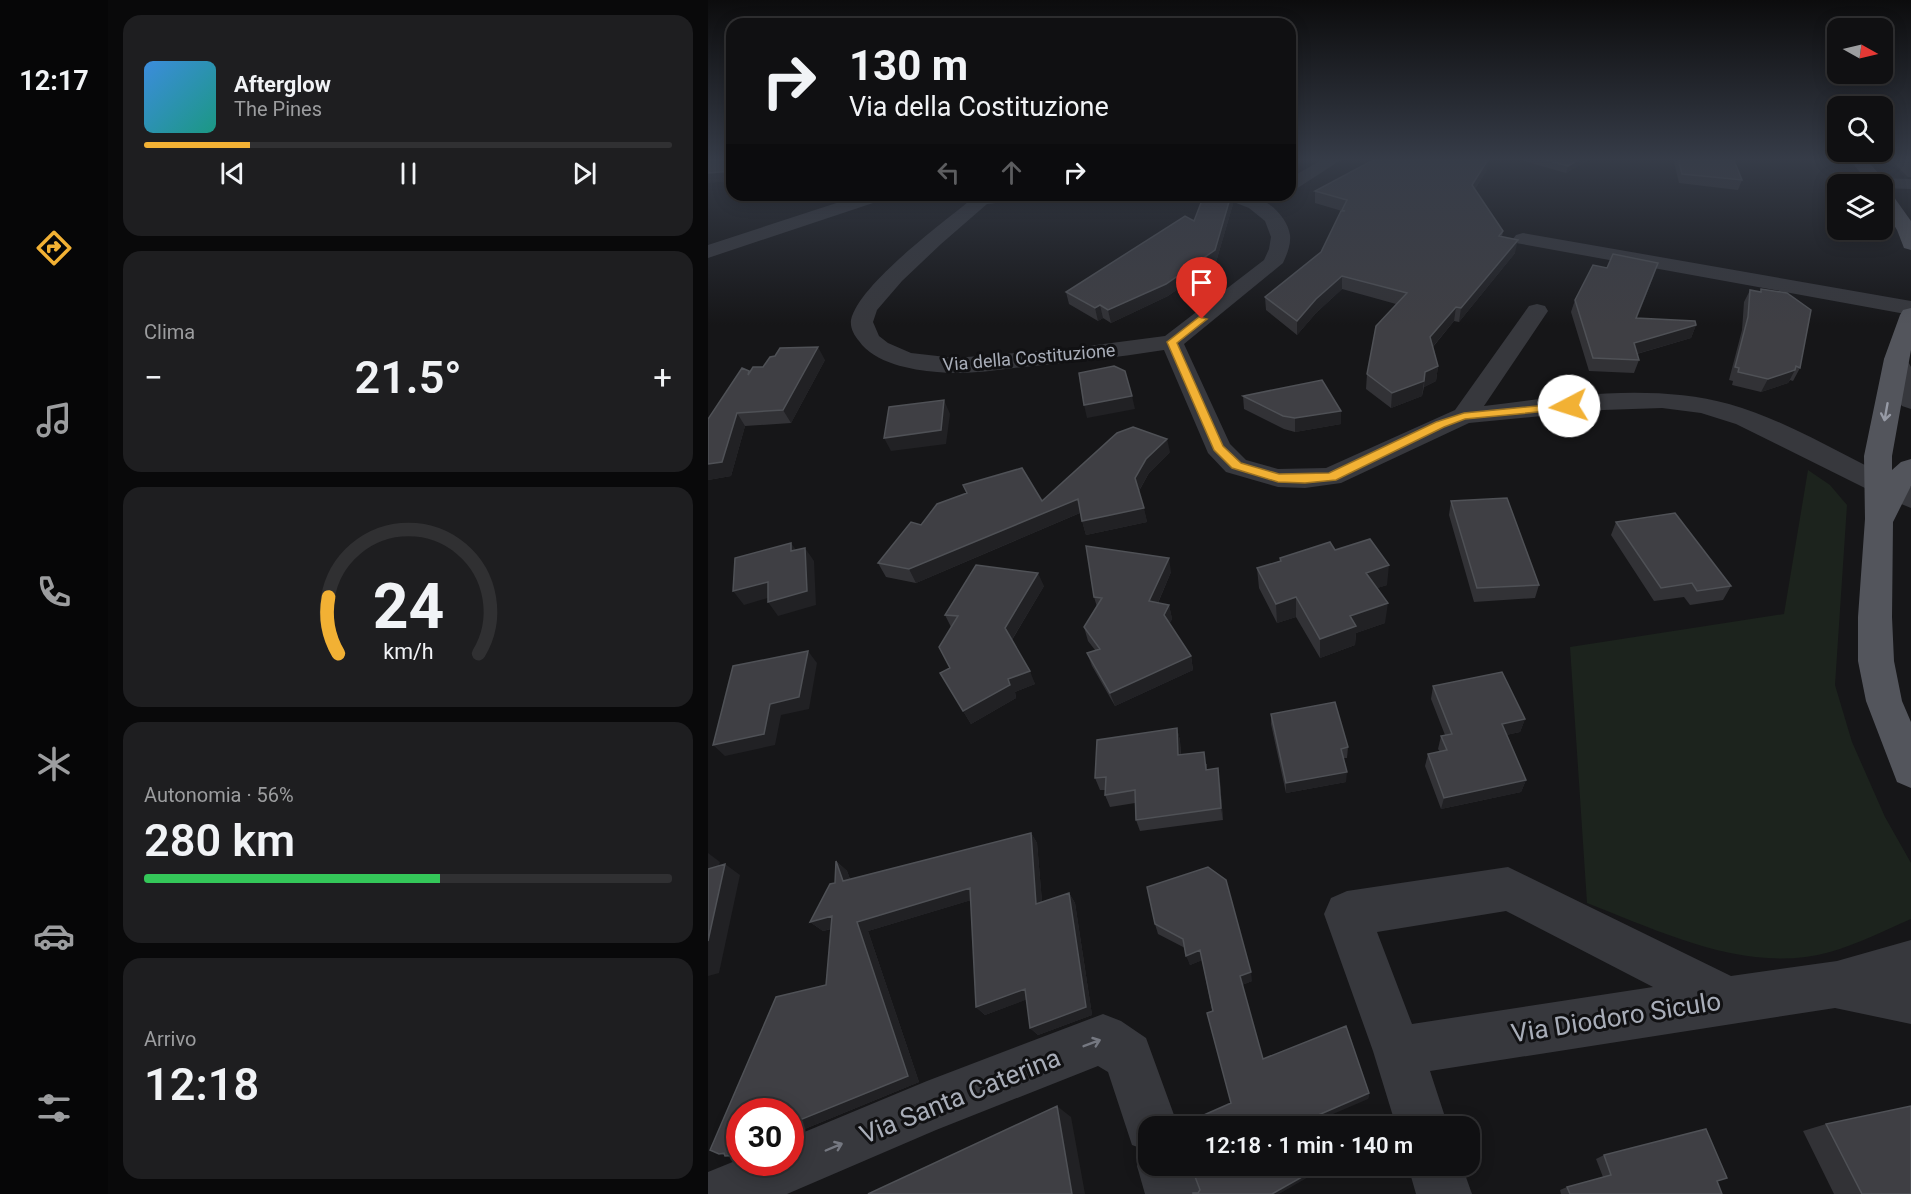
<!DOCTYPE html>
<html lang="it">
<head>
<meta charset="utf-8">
<style>
	body { margin:0; font-family:Roboto,sans-serif; background:#1e1e20; color:#f1f3f6; height:100vh; display:flex; flex-direction:column; font-size:22px; white-space:nowrap }
	* { box-sizing:border-box; margin:0 }
	p { font-size:20px; color:#9c9d9f }
	.icon { flex:none; width:33px; height:33px; fill:none; stroke:currentColor; stroke-width:2; stroke-linecap:round; stroke-linejoin:round }
	.map { position:relative; flex:1; overflow:hidden }
	.panel { display:flex; flex-direction:column; gap:15px; padding:15px; background:#09090a; width:600px }
	.panel>* { flex:none }
	.hud { position:absolute; left:18px; top:18px; width:570px; height:183px; border-radius:18px; box-shadow:0 3px 15px #0003,0 0 0 2px #303032; background:#101012; color:#f1f3f6; overflow:hidden }
	.needle { width:39px; rotate:98deg }
	.controls { position:absolute; left:1119px; top:18px; display:grid; gap:12px }
	.controls a { display:grid; place-items:center; width:66px; height:66px; border-radius:12px; background:#101012; box-shadow:0 3px 15px #0003,0 0 0 2px #303032; font-size:30px }
	.speed { position:absolute; left:18px; top:1098px; display:flex; gap:12px; font-size:30px; font-weight:700; text-align:center }
	.speed>* { display:grid; place-content:center; width:78px; height:78px; border-radius:50%; background:#101012; box-shadow:0 3px 15px #0003,0 0 0 2px #303032; line-height:1 }
	.speed .limit { border:9px solid #d22; background:#fff; color:#111 }
	.pin { position:absolute; display:grid; place-items:center; width:51px; height:51px; color:#fff; margin:-62px -26px; border-radius:50% 50% 50% 0; rotate:-45deg; box-shadow:0 0 6px #0007 }
	.pin .icon { rotate:45deg }
	.me { position:absolute; width:66px; margin:-33px; rotate:265deg; stroke-linejoin:round; filter:drop-shadow(0 0 4px #0008) }
	.turn { display:flex; align-items:center; gap:21px; height:126px; padding:0 24px; font-size:27px }
	.turn .icon { width:78px; height:78px; stroke-width:2.5 }
	.turn b { display:block; font-size:42px; line-height:51px }
	.lanes { display:flex; align-items:center; height:57px; padding:0 24px; background:#0003; justify-content:center; gap:30px; direction:ltr }
	.lanes .off { opacity:.35 }
	.big { font-size:45px; font-weight:600; line-height:1.1 }
	.panel .widget { flex:1; display:flex; flex-direction:column; justify-content:center; gap:9px; min-width:0; padding:0 21px; border-radius:18px; background:#1e1e20 }
	.panel .dial { align-items:center; gap:0 }
	.dial svg { height:156px; overflow:visible; fill:none; stroke:#303032; stroke-width:7; stroke-linecap:round; text-anchor:middle }
	.dial text { fill:#f1f3f6; stroke:none }
	.song { display:flex; align-items:center; gap:18px }
	.cover { width:72px; height:72px; border-radius:9px; background:linear-gradient(135deg,hsl(210 70% 55%),hsl(170 70% 35%)) }
	.played { height:6px; border-radius:3px; background:linear-gradient(90deg,#f2b134 20%,#303032 20%) }
	.keys { display:flex; justify-content:space-around; direction:ltr }
	.heat { display:flex; justify-content:space-between; align-items:center; font-size:33px; direction:ltr }
	.charge { height:9px; border-radius:4px; background:linear-gradient(90deg,#34c759 56%,#303032 0) }
	.trip { position:absolute; left:430px; top:1116px; width:342px; height:60px; border-radius:18px; background:#101012; box-shadow:0 3px 15px #0003,0 0 0 2px #303032; font-weight:600; line-height:60px; text-align:center }
	main { display:flex; flex:1; min-height:0 }
	.tabs { display:flex; flex-direction:column; width:108px; justify-content:space-around; align-items:center; background:#060607; color:#9c9d9f }
	.tabs .icon { width:42px; height:42px }
	.tabs .active { color:#f2b134 }
	.tabs b { font-size:27px; color:#f1f3f6 }
	.map>svg:first-child { display:block }
	.green { fill:#1c231d }
	.lines { fill:none; stroke-linecap:round; stroke-linejoin:round }
	.minor { fill:#37383d; fill-rule:evenodd }
	.major { fill:#53555c; fill-rule:evenodd }
	.wall { fill:#323236 }
	.shaded-wall { fill:#212124 }
	.building { fill:#3f3f44; stroke:#4f5156; stroke-width:1.5 }
	.oneway { stroke:#979ba6 }
	.oneway2 { stroke:#757881 }
	.route { fill:#f2b134; stroke:#9d7322; stroke-width:1.5 }
	.labels { text-anchor:middle; dominant-baseline:central; stroke-width:6; stroke-linejoin:round; paint-order:stroke }
	.far-street-label { font-size:18px; fill:#a8adb8; stroke:#111113 }
	.near-street-label { font-size:26px; fill:#a8adb8; stroke:#111113 }
</style>
</head>
<body>
<main>
<nav class="tabs">
<b>12:17</b>
<svg class="icon active" aria-label="directions" viewBox="0 0 24 24"><path d="M12 3l9 9-9 9-9-9zM9 14v-3h6M13 9l2 2-2 2"/></svg>
<svg class="icon" aria-label="music" viewBox="0 0 24 24"><path d="M9 18V5l10-2v13"/><circle cx="6" cy="18" r="3"/><circle cx="16" cy="16" r="3"/></svg>
<svg class="icon" aria-label="phone" viewBox="0 0 24 24"><path d="M5 4h4l2 5-3 2q2 4 5 5l2-3 5 2v4C11 20 4 13 5 4z"/></svg>
<svg class="icon" aria-label="climate" viewBox="0 0 24 24"><path d="M12 3v18M4 7l16 10M4 17L20 7"/></svg>
<svg class="icon" aria-label="car" viewBox="0 0 24 24"><path d="M5 17H2v-5l4-1 3-4h7l3 4 3 1v5h-3M9 17h6M6 11h13"/><circle cx="7" cy="17" r="2"/><circle cx="17" cy="17" r="2"/></svg>
<svg class="icon" aria-label="filters" viewBox="0 0 24 24"><path d="M4 7h16M4 17h16"/><circle cx="9" cy="7" r="2"/><circle cx="15" cy="17" r="2"/></svg>
</nav>
<section class="panel">
<div class="widget">
<div class="song"><i class="cover"></i><div><b>Afterglow</b><p>The Pines</p></div></div>
<div class="played"></div>
<div class="keys"><svg class="icon" aria-label="previous" viewBox="0 0 24 24"><path d="M18 5L8 12l10 7zM5 5v14"/></svg><svg class="icon" aria-label="pause" viewBox="0 0 24 24"><path d="M8 5v14M16 5v14"/></svg><svg class="icon" aria-label="next" viewBox="0 0 24 24"><path d="M6 5l10 7-10 7zM19 5v14"/></svg></div>
</div>
<div class="widget"><p>Clima</p>
<div class="heat"><a>−</a><b class="big">21.5°</b><a>+</a></div>
</div>
<div class="widget dial"><svg viewBox="0 0 100 80">
<path d="M14 69A42 42 0 1 1 86 69"/>
<path d="M14 69A42 42 0 0 1 9 40" stroke="#f2b134"/>
<text x="50" y="56" font-size="32" font-weight="700">24</text>
<text x="50" y="72" font-size="11">km/h</text>
</svg></div>
<div class="widget"><p>Autonomia · 56%</p><b class="big">280 km</b><div class="charge"></div></div>
<div class="widget"><p>Arrivo</p><b class="big">12:18</b></div>
</section>
<div class="map">
<svg width="1203" height="1194" viewBox="0 0 1203 1194">
	<rect width="100%" height="100%" fill="#161618"/>
	<path class="green" d="M1100,470L1122,485L1139,505L1127,685L1144,742L1177,817L1203,863V919C1177,930 1150,944 1122,952C1040,975 954,932 879,903L862,647L1076,614Z"/>
	<g class="lines">
		<path class="minor" d="M617,158H636L588,189L582,190V178Z
			M1170,178L1203,179V189L1174,188V184H1162L1164,179Z
			M153,195H180L177,199L0,258V245Z
			M263,195H326L323,199L279,204L233,244L194,281L169,310L165,322L171,336L180,343L203,353L247,358L365,348L457,336L556,260L561,249L563,237L557,221L541,208L518,199L515,195C523,195 531,194 539,195C558,197 579,216 582,235C583,245 579,254 575,263L476,344L522,444L538,460L570,469L618,468L747,410L821,306L829,304L837,306L840,311L776,406C853,396 946,383 1021,404C1085,422 1142,461 1203,487V508L1169,494L1028,424L993,413L954,408L895,410L761,423L633,483L597,488L570,487L518,472L500,453L456,350C406,358 356,363 306,368C280,371 255,375 229,372C203,370 166,363 151,341C146,335 142,328 143,320C151,284 236,222 265,198Z
			M815,233L1203,301V315L808,243L805,239L808,235Z
			M1188,352L1196,354L1203,367V409L1194,406L1190,401L1176,359L1180,354Z
			M800,867L1023,976L1129,961L1203,940V1024L1127,1008L722,1071L740,1126H688L665,1051L616,914L623,898L639,891ZM798,911L945,987L704,1024L669,932Z
			M395,1014L413,1021L438,1038L470,1126H441V1166H483L493,1194H437L429,1166L435,1149L424,1145L400,1072L390,1066L228,1130L79,1194H0V1172L32,1159V1162H82V1138L219,1081Z
			M700,1166H754L764,1194H708Z"/>
		<path class="major" d="M1140,158H1157L1180,184L1178,186L1203,221V250L1196,248L1189,230L1174,205V184H1162Z
			M1203,308V350L1184,456V470L1193,462L1203,459V486L1185,522L1184,617L1186,661L1194,701L1203,722V788L1189,782L1158,701L1150,661V617L1157,519L1156,456L1176,359L1192,315L1195,310Z"/>
	</g>
	<path class="wall" d="M805,158H884L858,173Z
		M965,158H1025L1034,180L1030,190L971,183Z
		M1181,158H1203V177H1200Z
		M779,170L767,189L795,231L794,237L807,253L751,322L746,321L725,347L730,366L728,381L716,387L714,396L683,408L658,389L659,374L688,304L634,289L608,313L589,335L558,310L557,297L613,252L634,211L607,203V191Z
		M525,204L508,262L460,296L403,323L395,318L390,321L361,304L358,292L486,221Z
		M946,275L929,318L988,325L983,338L929,354L931,360L926,373L881,371L863,312L867,300Z
		M1053,289L1092,368L1085,381L1082,380L1080,383L1053,392L1024,385L1025,381L1021,380L1034,330L1036,302L1042,290L1052,292Z
		M117,360L83,423L37,426L23,476L0,480V419L41,371L42,372Z
		M535,396L633,424L587,432L576,429L536,409Z
		M462,452L441,473L431,491L439,522L378,535L372,513L208,583L178,577L170,563L213,525L259,493L255,485L334,501Z
		M743,501L831,585L827,598L766,602L741,515Z
		M908,522L1023,586L1015,600L982,605L976,597L946,601L903,535Z
		M627,550L679,585L669,588L677,623L648,633L647,645L612,658L588,617L569,623L551,588L549,568L572,561V558Z
		M463,572L450,603L461,605L464,619L461,624L483,656L485,670L407,706L384,666L379,653L387,650L380,641L376,627L389,607L386,597Z
		M336,586L304,640L327,684L307,692L308,698L263,724L232,673L242,668L243,627L237,615Z
		M725,686L817,719L812,732L798,735L818,780L813,792L733,809L717,766L720,754L732,752L730,749L733,736L737,735L723,699Z
		M563,714L640,747L639,758H635L638,782L578,793L563,724Z
		M469,728L472,741L473,754L499,764V770L512,781L515,820L432,831L428,820L427,803L402,807L397,795V790H392L387,778Z
		M323,833L329,843L334,902L361,893L367,903L384,1015L330,1035L322,1028L319,999L277,1015L268,1007L263,900L160,931L211,1082L82,1135V1112H32V1159L11,1154L2,1150L68,997L118,985L123,929L115,931L102,922L122,884L127,883L128,861L139,871L142,879Z
		M439,887L544,981L534,985L555,1059L661,1093L660,1099L523,1103L494,960L482,965L477,948L450,934L447,924Z
		M1118,1124L1203,1194H1126L1095,1131Z
		M896,1155L1009,1181L1014,1194H853L852,1190L859,1187L895,1177L888,1159Z"/>
	<path class="shaded-wall" d="M781,158L779,170L762,197L764,185Z
		M874,158H884L858,173L860,166Z
		M24,171V181L0,183V173Z
		M523,195H524L525,204L508,262L460,296L403,323L400,310Z
		M810,240L807,253L751,322L753,308Z
		M950,263L946,275L924,331L928,318Z
		M634,276V289L608,313L589,335V321L608,299Z
		M392,305L395,318L390,321L387,308Z
		M748,307L746,321L721,351L722,337Z
		M988,325L983,338L921,356L926,343Z
		M110,347L117,360L83,423L75,410Z
		M730,366L728,381L716,387L717,372Z
		M1087,370L1080,383L1053,392L1060,379Z
		M716,381L714,396L683,408L684,393Z
		M424,396L427,409L379,418L376,405Z
		M236,400L242,414L238,444L183,451L176,438Z
		M633,411V424L587,432V418Z
		M29,413L37,426L23,476L0,480V464Z
		M459,439L462,452L441,473L430,492L427,478L438,459Z
		M370,499L374,512L208,583L201,569Z
		M436,508L439,522L378,535L374,521Z
		M83,543L93,557L83,551Z
		M97,548L106,561L108,605L70,616L60,602Z
		M461,558L463,572L445,614L441,601Z
		M681,565L679,585L657,592L658,573Z
		M330,573L336,586L303,641L297,628Z
		M60,582L70,595L36,605L25,591Z
		M588,597V617L569,623L568,604Z
		M680,603L677,623L648,633L647,645L612,658V639L642,616Z
		M461,605L464,619L459,629L456,615Z
		M100,651L109,663L101,709L73,715L67,745L17,756L5,745L62,704Z
		M483,656L485,670L407,706L402,693Z
		M322,671L327,684L307,692L308,698L263,724L255,711L300,679Z
		M817,719L812,732L789,737L794,724Z
		M469,728L472,741L473,767L470,755Z
		M510,768L512,781L515,820L513,808Z
		M639,772L638,782L578,793V783Z
		M818,780L813,792L733,809L736,798Z
		M323,833L329,843L335,913L328,904Z
		M0,853L12,862L7,881L0,876Z
		M128,861L139,871L146,890L135,881Z
		M17,864L32,875L11,973L0,976V941Z
		M262,888L270,898L160,931L211,1082L82,1135V1124L149,922Z
		M361,893L367,903L384,1015L330,1035L322,1028Z
		M124,916L136,925L115,931L102,922Z
		M492,950L495,960L482,965L478,956Z
		M543,972L544,981L534,985L532,976Z
		M317,989L325,997L277,1015L268,1007Z
		M661,1093L660,1099L597,1126H592V1123Z
		M349,1106L363,1117L377,1194H364Z
		M610,1168L609,1172L571,1194H564Z"/>
	<path class="building" d="M0,158H24V171L0,173Z
		M669,158H781L764,185L795,231L791,236L810,240L753,308L748,307L722,337L730,366L717,372L716,381L684,393L659,374L668,326L699,293L634,276L608,299L589,321L557,297L613,252L633,211H637L634,210L639,200L607,191Z
		M831,158H874L860,166Z
		M970,158H1025L1034,180L974,174Z
		M496,195H523L507,250L458,284L400,310L392,305L387,308L358,292L477,216L486,221Z
		M905,254L950,263L928,318L987,321L988,325L926,343L931,360L885,358L867,300L885,265L899,268Z
		M1053,289L1079,293L1103,310L1092,368L1088,366L1087,370L1060,379L1030,372L1031,368L1027,367L1040,317L1042,290L1053,292Z
		M110,347L75,410L29,413L14,462L0,464V419L34,368L41,371L40,375L45,367H55L62,357L67,356L72,348Z
		M406,366L417,371L424,396L376,405L371,373Z
		M614,380L633,411L587,418L575,416L535,396Z
		M236,400L233,430L176,438L181,407Z
		M425,427L459,439L438,459L427,478L436,508L374,521L370,499L201,569L170,563L203,522L213,525L229,504L259,493L255,485L314,468L334,501L409,433Z
		M799,498L831,585L769,588L743,501Z
		M967,513L1023,586L989,591L984,583L953,588L908,522Z
		M662,539L681,565L658,573L680,603L642,616L648,626L612,639L588,597L568,604L549,568L573,561L572,558L622,542L627,550Z
		M83,543V551L97,548L99,591L60,602V582L25,591L27,558Z
		M378,546L461,558L441,601L461,605L456,615L483,656L402,693L379,653L392,649L376,627L394,598L386,597Z
		M268,565L330,573L297,628L322,671L300,679L302,685L255,711L232,673L242,668L231,647L250,616L237,615Z
		M100,651L91,697L62,704L56,734L5,745L25,666Z
		M794,672L817,719L794,724L818,780L736,798L720,754L739,750L733,736L744,734L725,686Z
		M627,702L640,747L633,749L639,772L578,783L563,714Z
		M469,728L470,755L496,752L498,770L510,768L513,808L428,820L427,790L397,795L398,777L387,778L389,740Z
		M323,833L328,904L361,893L378,1007L322,1028L317,989L268,1007L262,888L149,922L200,1076L82,1124V1112H32V1155L17,1156L16,1153L11,1154L2,1150L68,997L118,985L124,916L102,922L122,884L127,883L128,861L135,881Z
		M17,864L0,941V869Z
		M500,867L518,880L543,972L532,976L555,1059L638,1026L661,1093L592,1123L593,1126H471L523,1103L499,1013L505,1011L492,950L478,956L475,939L447,924L439,887Z
		M349,1106L364,1194H160Z
		M1203,1106V1194H1154L1118,1124Z
		M998,1129L1019,1178L1009,1181L1014,1194H862L859,1187L903,1175L896,1155Z
		M483,1166H609L610,1168L564,1194H485V1193H490L492,1190Z"/>
	<defs><path id="oneway-shaft" d="M-6 0H5M1.5-3L5.5 0L1.5 3" fill="none" stroke-width="1.6" stroke-linecap="round" stroke-linejoin="round" transform="scale(1.5)"/></defs>
	<use class="oneway" href="#oneway-shaft" transform="translate(1178 412) rotate(100)"/>
	<g class="oneway2">
		<use href="#oneway-shaft" transform="translate(384 1043) rotate(-21)"/>
		<use href="#oneway-shaft" transform="translate(126 1147) rotate(-23)"/>
	</g>
	<linearGradient id="sky" x2="0" y2="1"><stop stop-color="#0c0c0d"/><stop offset="0.49" stop-color="#363c48"/><stop offset="1" stop-color="#363c48" stop-opacity="0"/></linearGradient>
	<rect width="1203" height="325" fill="url(#sky)"/>
	<path class="route" d="M491,317L499,319L469,343L515,446L533,463L571,474L621,473L728,422L756,413L861,403L866,406L861,409L757,419L736,427L628,480L597,483L570,482L524,468L506,450L459,342Z"/>
	<g class="labels">
		<g class="far-street-label">
			<text transform="translate(321 357) rotate(-5)">Via della Costituzione</text>
		</g>
		<g class="near-street-label">
			<text transform="translate(908 1017) rotate(-9)">Via Diodoro Siculo</text>
			<text transform="translate(252 1096) rotate(-22)">Via Santa Caterina</text>
		</g>
	</g>
</svg>
<div class="controls">
<a><svg class="needle" viewBox="-14 -14 28 28"><path d="M0-13l5 13h-10z" fill="#e53935"/><path d="M0 13l5-13h-10z" fill="#9c9d9f"/></svg></a>
<a><svg class="icon" aria-label="search" viewBox="0 0 24 24"><circle cx="10" cy="10" r="6"/><path d="M15 15l6 6"/></svg></a>
<a><svg class="icon" aria-label="layers" viewBox="0 0 24 24"><path d="M12 4l9 5-9 5-9-5zM3 14l9 5 9-5"/></svg></a>
</div>
<div class="speed"><div class="limit">30</div></div>
<div class="pin" style="left:494px;top:319px;background:#d93025"><svg class="icon" aria-label="arrive" viewBox="0 0 24 24"><path d="M6 21V4h12l-3 4 3 4H6"/></svg></div>
<svg class="me" style="left:861px;top:406px" viewBox="-20 -20 40 40"><circle r="19" fill="#fff"/><path d="M0-13L10 11 0 6-10 11z" fill="#f2b134"/></svg>
<div class="trip">12:18 · 1 min · 140 m</div>
<div class="hud">
<div class="turn"><svg class="icon" aria-label="right" viewBox="0 0 24 24"><path d="M7 20v-9h11M14 6l5 5-5 5"/></svg><div><b>130 m</b>Via della Costituzione</div></div>
<div class="lanes"><svg class="icon off" aria-label="left" viewBox="0 0 24 24"><path d="M17 20v-9H6M10 6l-5 5 5 5"/></svg><svg class="icon off" aria-label="ahead" viewBox="0 0 24 24"><path d="M12 20V5M6 11l6-6 6 6"/></svg><svg class="icon" aria-label="right" viewBox="0 0 24 24"><path d="M7 20v-9h11M14 6l5 5-5 5"/></svg></div>
</div>
</div>
</main>
</body>
</html>
